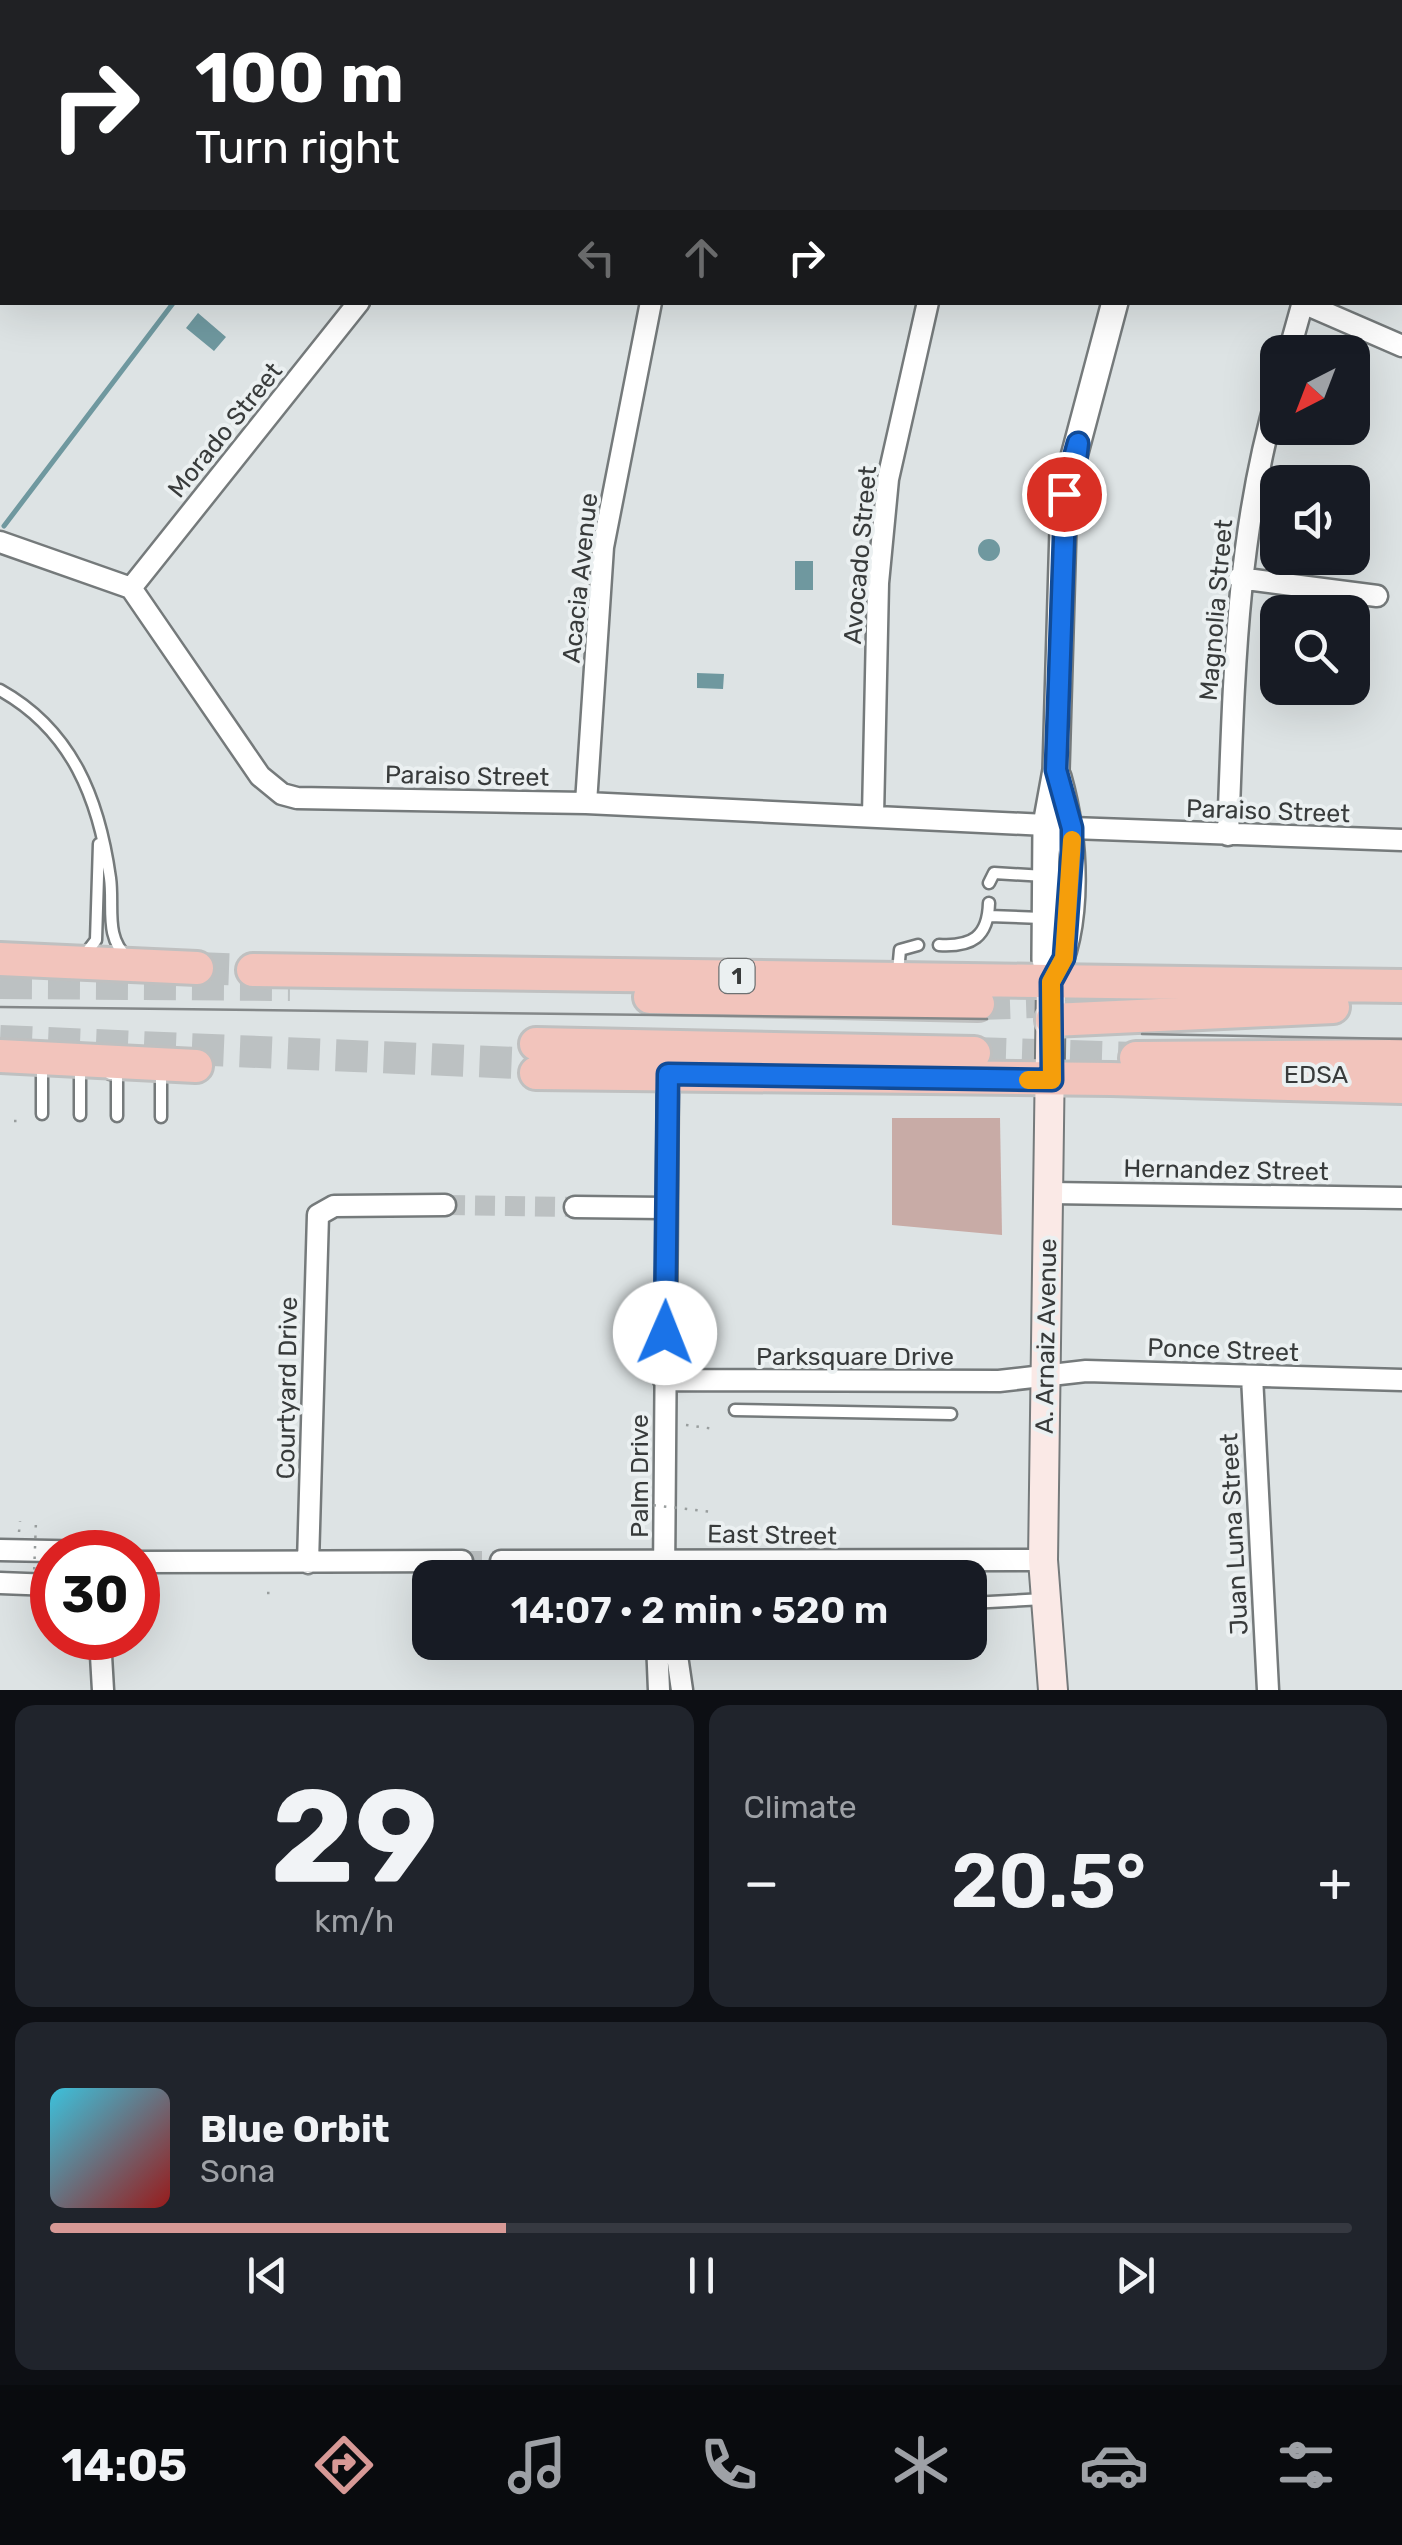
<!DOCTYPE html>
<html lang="en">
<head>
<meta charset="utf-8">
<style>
	body { margin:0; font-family:Rubik,sans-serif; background:#20242c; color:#f1f3f6; height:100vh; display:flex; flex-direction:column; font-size:38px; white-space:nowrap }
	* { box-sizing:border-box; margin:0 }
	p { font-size:32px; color:#9ea1a6 }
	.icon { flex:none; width:55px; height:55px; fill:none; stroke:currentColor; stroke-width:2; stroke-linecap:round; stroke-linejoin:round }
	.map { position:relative; height:1690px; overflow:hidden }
	.drawer { display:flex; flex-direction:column; gap:15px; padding:15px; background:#0d0f14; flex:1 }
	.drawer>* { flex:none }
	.guide { position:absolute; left:0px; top:0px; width:1402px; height:305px; box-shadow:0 10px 40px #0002; background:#202124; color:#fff; overflow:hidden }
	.needle { width:65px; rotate:222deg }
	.controls { position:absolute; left:1260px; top:335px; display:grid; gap:20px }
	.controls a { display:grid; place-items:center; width:110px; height:110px; border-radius:20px; background:#171b24; box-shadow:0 10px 40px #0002; font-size:50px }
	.speed { position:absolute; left:30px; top:1530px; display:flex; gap:20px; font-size:50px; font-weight:700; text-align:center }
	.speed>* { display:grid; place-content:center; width:130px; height:130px; border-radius:50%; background:#171b24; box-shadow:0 10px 40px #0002; line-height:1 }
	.speed .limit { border:15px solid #d22; background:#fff; color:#111 }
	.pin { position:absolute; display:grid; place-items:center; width:85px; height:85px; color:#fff; margin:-42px; border:5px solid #fff; border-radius:50%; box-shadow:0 2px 10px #0007 }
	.me { position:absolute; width:110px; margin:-55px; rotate:1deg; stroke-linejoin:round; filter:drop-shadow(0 0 8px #0008) }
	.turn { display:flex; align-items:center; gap:35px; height:210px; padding:0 30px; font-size:45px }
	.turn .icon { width:130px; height:130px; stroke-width:2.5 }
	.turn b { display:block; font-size:70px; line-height:85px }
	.lanes { display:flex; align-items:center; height:95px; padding:0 30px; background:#0003; justify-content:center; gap:50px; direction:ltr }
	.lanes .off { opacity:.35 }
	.big { font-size:75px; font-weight:600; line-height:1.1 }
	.drawer .tile { flex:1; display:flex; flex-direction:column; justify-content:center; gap:15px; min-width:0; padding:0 35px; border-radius:20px; background:#20242c }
	.drawer .dial { align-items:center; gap:0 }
	.dial b { font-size:130px; line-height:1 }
	.song { display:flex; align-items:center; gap:30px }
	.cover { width:120px; height:120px; border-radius:15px; background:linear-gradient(135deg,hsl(190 70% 55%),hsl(0 70% 35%)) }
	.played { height:10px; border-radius:5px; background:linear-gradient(90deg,#d79996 35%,#363941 35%) }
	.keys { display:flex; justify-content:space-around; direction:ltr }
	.heat { display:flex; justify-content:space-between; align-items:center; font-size:55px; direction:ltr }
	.drawer .tiles { flex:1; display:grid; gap:15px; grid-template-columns:1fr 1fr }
	.tile:last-child { grid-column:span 2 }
	.trip { position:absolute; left:412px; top:1560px; width:575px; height:100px; border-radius:20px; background:#171b24; box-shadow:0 10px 40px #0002; font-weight:600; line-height:100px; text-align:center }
	.dock { display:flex; height:160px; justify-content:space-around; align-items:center; background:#090b0e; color:#9ea1a6 }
	.dock .icon { width:70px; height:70px }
	.dock .on { color:#d79996 }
	.dock b { font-size:45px; color:#f1f3f6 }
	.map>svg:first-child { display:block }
	.green { fill:#c8aba6 }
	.water { fill:#6f989f }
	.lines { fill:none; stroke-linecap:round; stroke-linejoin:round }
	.stream { stroke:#6f989f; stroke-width:5 }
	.minor-tunnel { stroke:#bcc1c2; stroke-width:20; stroke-dasharray:20 10; stroke-linecap:butt }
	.primary-tunnel { stroke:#bcc1c2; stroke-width:32; stroke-dasharray:32 16; stroke-linecap:butt }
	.trunk-tunnel { stroke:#bcc1c2; stroke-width:32; stroke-dasharray:32 16; stroke-linecap:butt }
	.service-casing { stroke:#757a7b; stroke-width:15 }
	.minor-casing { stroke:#757a7b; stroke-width:25 }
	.tertiary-casing { stroke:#757a7b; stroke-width:30 }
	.secondary-casing { stroke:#757a7b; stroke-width:32 }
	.trunk-casing { stroke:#bfc0c0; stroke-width:38 }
	.path { stroke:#999e9e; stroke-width:2.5; stroke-dasharray:2.5 8; stroke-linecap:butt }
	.service { stroke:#fff; stroke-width:10 }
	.minor { stroke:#fff; stroke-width:20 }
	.tertiary { stroke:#fff; stroke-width:25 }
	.secondary { stroke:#fae9e6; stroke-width:28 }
	.trunk { stroke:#f2c4bc; stroke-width:32 }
	.tram { stroke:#848889; stroke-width:2.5 }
	.path-bridge { stroke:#999e9e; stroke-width:2.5; stroke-dasharray:2.5 8; stroke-linecap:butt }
	.route-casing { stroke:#114b97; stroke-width:25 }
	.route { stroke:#1a73e8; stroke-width:18 }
	.slow { stroke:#f59e0b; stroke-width:18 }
	.labels { text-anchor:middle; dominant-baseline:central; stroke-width:8; stroke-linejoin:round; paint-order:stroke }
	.shield { fill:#ebf0f1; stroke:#6e7172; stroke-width:2.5 }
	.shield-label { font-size:22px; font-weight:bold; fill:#383b3b }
	.street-label { font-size:25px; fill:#383b3b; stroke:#ebf0f1 }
</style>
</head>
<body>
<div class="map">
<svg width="1402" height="1690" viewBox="0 0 1402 1690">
	<rect width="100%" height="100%" fill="#dde3e4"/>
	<path class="green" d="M892,1118H1000L1002,1235L892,1225Z"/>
	<path class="water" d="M198,313L226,337L214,351L186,328Z
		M978 550a11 11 0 1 1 22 0a11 11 0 1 1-22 0Z
		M795,561H813V590H795Z
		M697,673L724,674L723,689L697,688Z"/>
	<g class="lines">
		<path class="stream" d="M358,2V0
			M4,526L174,302"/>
		<path class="minor-tunnel" d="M445,1205L575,1207
			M462,1561H501"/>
		<path class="primary-tunnel" d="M197,968L253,970"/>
		<path class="trunk-tunnel" d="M0,983L290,985
			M978,1004L1155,998
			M0,1041L565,1065
			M974,1053L1136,1058"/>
		<defs>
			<path id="service" d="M0,690C72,730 99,799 110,878C114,906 104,938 128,958
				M989,883L994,873L1045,876
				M989,916L1042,918
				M939,945C972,947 988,937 989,903
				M83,957L96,940L99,844
				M898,972L900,950L918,945
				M110,1074H117V1116
				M42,1114V1072
				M80,1115V1073
				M161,1117V1076L169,1073
				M646,1333H665
				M735,1410L951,1414
				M970,1603L1044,1599"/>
			<path id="minor" d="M214,2L216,0
				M486,2V0
				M747,2L748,0
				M1019,2L1020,0
				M0,63L2,65
				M0,280L2,276
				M1303,303L1402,346
				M1289,352L1303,302
				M0,542L131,588L260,776L282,794L297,798L586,803L1046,825
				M1239,578L1377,596
				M131,588L359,302
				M586,803L603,547L651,302
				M873,816L878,583L888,479L928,302
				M1072,828L1402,840
				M1228,835C1234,683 1235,540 1278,392
				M1050,1193L1402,1198
				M575,1207L665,1208
				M1252,1376L1268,1690
				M664,1380L999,1381L1086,1371L1402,1380
				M0,1550L102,1552
				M501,1561L1043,1560
				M138,1562L462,1561
				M308,1563L318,1215L334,1206L445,1205
				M664,1578L668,1074
				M0,1583L52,1585
				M100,1638L103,1690
				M657,1642L659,1690
				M675,1642L682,1690"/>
			<path id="tertiary" d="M1209,2H1216
				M1400,78L1402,79
				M1051,982L1045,959L1046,825L1056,770L1064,494L1115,302
				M1051,982C1081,926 1075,837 1058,777"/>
			<path id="secondary" d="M1051,982L1043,1560L1053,1690"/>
			<path id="trunk" d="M0,959L197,968
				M253,970L1402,986
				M650,997L978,1004
				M1052,1020L1333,1007
				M536,1044L974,1053
				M0,1056L196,1066
				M1136,1058L1402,1056
				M536,1073L1111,1079L1402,1087"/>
		</defs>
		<use href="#service" class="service-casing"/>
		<use href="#minor" class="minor-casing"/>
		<use href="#tertiary" class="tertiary-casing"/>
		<use href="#secondary" class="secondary-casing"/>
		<use href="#trunk" class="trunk-casing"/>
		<path class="path" d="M14,1121H21
			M686,1425L715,1429
			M19,1532L20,1521
			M267,1593H275"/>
		<use href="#service" class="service"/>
		<use href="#minor" class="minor"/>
		<use href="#tertiary" class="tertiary"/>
		<use href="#secondary" class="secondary"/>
		<use href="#trunk" class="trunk"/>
		<path class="tram" d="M0,1007L987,1019
			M1142,1034L1402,1039"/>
		<path class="path-bridge" d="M643,1504L713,1512
			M33,1601L36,1521"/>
	</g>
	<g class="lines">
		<defs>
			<path id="route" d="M665,1333L668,1074L1052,1080L1051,982L1064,958L1072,851V828L1056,770L1065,510L1072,496L1078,443L1064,494"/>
		</defs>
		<use href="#route" class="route-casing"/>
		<use href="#route" class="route"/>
		<path class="slow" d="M1028,1080H1052L1051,982L1064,958L1072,840"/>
	</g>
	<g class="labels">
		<rect class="shield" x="719.5" y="959" width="35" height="34" rx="8"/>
		<g class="shield-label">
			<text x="737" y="976">1</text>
		</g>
		<g class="street-label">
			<text transform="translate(225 430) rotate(-51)">Morado Street</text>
			<text transform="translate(860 555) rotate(-85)">Avocado Street</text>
			<text transform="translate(580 578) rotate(-84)">Acacia Avenue</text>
			<text transform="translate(1216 610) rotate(-85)">Magnolia Street</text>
			<text transform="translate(467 776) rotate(1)">Paraiso Street</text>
			<text transform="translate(1268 811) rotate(2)">Paraiso Street</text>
			<text x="1316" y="1074">EDSA</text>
			<text transform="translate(1226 1170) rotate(1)">Hernandez Street</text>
			<text transform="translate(1046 1336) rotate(-89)">A. Arnaiz Avenue</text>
			<text transform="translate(1223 1350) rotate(2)">Ponce Street</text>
			<text x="855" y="1356">Parksquare Drive</text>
			<text transform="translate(287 1388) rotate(-89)">Courtyard Drive</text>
			<text transform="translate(639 1476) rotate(-90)">Palm Drive</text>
			<text transform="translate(1234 1534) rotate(-93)">Juan Luna Street</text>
			<text transform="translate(772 1535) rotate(1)">East Street</text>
		</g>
	</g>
</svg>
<div class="controls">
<a><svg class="needle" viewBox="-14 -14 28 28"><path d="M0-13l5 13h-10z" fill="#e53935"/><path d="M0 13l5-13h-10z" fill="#9ea1a6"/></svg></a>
<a><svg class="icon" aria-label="sound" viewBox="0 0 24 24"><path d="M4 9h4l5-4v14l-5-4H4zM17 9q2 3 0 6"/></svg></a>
<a><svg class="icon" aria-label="search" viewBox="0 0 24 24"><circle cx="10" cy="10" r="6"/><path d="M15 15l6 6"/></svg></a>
</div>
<div class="speed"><div class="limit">30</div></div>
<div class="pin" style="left:1064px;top:494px;background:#d93025"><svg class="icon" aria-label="arrive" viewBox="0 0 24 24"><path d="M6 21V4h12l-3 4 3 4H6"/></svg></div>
<svg class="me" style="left:665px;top:1333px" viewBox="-20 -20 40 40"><circle r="19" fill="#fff"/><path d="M0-13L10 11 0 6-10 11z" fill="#1a73e8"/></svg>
<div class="trip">14:07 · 2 min · 520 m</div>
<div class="guide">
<div class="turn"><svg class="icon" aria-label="right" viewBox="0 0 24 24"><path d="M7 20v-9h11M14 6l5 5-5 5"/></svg><div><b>100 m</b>Turn right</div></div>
<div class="lanes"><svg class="icon off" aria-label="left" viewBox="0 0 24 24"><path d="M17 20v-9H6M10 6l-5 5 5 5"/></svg><svg class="icon off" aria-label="ahead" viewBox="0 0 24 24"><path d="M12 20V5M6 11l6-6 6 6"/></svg><svg class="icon" aria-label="right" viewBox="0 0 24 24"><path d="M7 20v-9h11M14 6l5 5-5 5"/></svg></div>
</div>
</div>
<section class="drawer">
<div class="tiles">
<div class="tile dial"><b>29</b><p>km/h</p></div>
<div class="tile"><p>Climate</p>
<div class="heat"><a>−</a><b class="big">20.5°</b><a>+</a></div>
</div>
<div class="tile">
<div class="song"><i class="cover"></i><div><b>Blue Orbit</b><p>Sona</p></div></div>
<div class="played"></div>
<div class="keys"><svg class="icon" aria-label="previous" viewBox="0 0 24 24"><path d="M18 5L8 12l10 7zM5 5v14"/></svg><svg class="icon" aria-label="pause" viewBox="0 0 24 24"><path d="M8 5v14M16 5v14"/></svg><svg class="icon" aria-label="next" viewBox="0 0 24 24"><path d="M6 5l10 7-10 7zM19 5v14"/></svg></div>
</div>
</div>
</section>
<nav class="dock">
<b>14:05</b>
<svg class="icon on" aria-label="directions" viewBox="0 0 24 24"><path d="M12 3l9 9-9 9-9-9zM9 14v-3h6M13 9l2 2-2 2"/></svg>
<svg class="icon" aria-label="music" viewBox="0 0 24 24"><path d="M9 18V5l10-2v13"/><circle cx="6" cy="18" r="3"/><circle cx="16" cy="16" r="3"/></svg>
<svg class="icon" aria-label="phone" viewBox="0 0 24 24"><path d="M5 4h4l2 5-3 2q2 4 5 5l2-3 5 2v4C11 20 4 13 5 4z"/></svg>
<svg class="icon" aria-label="climate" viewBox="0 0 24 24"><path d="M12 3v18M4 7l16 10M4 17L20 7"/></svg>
<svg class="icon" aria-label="car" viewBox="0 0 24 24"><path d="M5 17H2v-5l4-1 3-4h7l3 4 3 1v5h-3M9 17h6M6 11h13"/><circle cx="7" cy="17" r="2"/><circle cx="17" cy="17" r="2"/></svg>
<svg class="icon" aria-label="filters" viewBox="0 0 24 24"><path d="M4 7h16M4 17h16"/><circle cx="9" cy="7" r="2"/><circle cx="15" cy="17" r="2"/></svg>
</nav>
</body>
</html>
